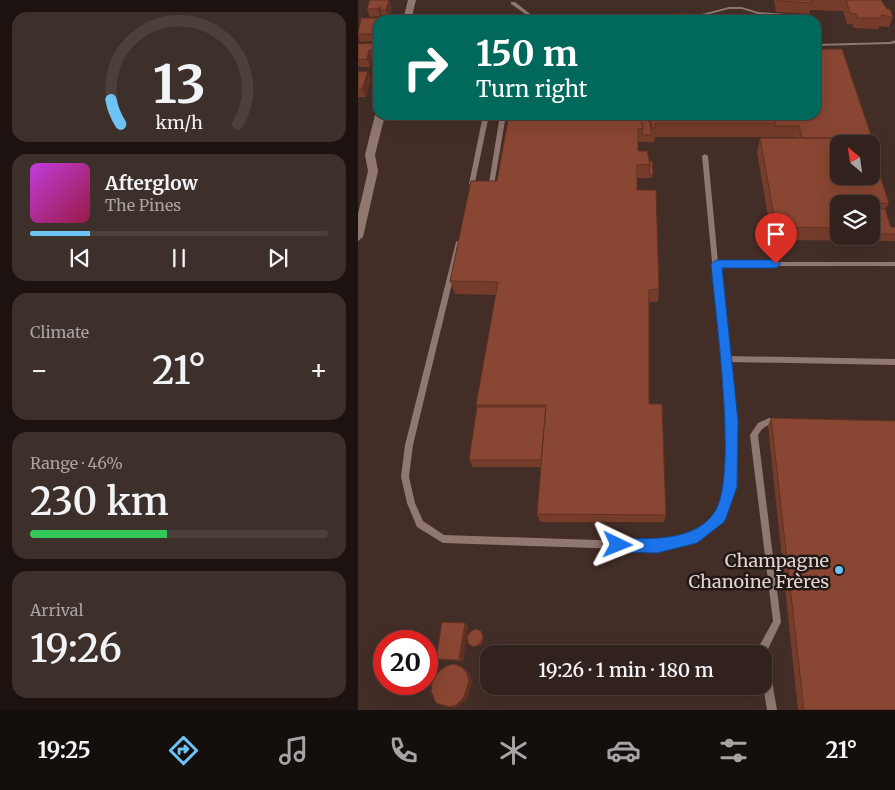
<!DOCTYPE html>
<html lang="en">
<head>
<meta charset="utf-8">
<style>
	body { margin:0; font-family:Merriweather,serif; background:#3d2f2a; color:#f1f3f6; height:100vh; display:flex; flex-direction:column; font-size:19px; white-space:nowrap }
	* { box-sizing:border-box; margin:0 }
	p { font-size:16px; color:#a8a4a4 }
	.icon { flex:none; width:28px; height:28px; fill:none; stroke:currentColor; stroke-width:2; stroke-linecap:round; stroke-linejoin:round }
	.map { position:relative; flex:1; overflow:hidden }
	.details { display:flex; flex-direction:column; gap:12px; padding:12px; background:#1c1310; width:358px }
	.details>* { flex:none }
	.guide { position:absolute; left:15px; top:15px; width:448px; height:105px; border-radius:15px; box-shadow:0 5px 20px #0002,0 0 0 1px #4d3f3b; background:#00695c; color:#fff; overflow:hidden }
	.needle { width:32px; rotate:331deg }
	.buttons { position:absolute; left:472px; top:135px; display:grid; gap:10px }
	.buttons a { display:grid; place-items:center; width:50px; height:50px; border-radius:10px; background:#32221d; box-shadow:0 5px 20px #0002,0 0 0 1px #4d3f3b; font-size:25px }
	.speed { position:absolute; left:15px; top:630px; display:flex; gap:10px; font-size:25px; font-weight:700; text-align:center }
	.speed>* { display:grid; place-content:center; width:65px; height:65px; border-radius:50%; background:#32221d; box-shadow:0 5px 20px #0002,0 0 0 1px #4d3f3b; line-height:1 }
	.speed .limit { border:8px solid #d22; background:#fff; color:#111 }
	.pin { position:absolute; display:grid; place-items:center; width:42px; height:42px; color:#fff; margin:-51px -21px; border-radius:50% 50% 50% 0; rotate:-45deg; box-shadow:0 0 5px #0007 }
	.pin .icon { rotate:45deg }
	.me { position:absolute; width:55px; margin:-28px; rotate:92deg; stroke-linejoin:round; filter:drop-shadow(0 0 4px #0008) }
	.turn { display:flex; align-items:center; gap:18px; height:105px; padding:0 20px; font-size:22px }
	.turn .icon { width:65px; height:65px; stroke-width:2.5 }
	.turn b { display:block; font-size:35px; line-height:42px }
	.big { font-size:38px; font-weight:600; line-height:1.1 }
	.details .card { flex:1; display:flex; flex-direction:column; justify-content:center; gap:8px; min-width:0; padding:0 18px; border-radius:15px; background:#3d2f2a }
	.details .dial { align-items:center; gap:0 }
	.dial svg { height:130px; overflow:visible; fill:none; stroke:#4d3f3b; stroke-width:7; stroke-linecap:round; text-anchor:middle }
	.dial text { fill:#f1f3f6; stroke:none }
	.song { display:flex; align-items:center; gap:15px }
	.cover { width:60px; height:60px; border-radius:8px; background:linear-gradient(135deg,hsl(290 70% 55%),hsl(340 70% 35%)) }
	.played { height:5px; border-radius:2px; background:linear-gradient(90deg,#6fc2f4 20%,#4d3f3b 20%) }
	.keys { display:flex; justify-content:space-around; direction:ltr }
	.heat { display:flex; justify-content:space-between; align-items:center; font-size:28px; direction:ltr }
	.charge { height:8px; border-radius:4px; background:linear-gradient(90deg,#34c759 46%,#4d3f3b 0) }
	.trip { position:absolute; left:122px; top:645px; width:292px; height:50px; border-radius:15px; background:#32221d; box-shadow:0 5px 20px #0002,0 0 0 1px #4d3f3b; font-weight:600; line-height:50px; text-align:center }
	.dock { display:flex; height:80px; justify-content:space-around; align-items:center; background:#140e0c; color:#a8a4a4 }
	.dock .icon { width:35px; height:35px }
	.dock .current { color:#6fc2f4 }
	.dock b { font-size:22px; color:#f1f3f6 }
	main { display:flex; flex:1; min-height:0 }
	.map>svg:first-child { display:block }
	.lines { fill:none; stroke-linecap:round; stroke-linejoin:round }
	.lane { fill:#907770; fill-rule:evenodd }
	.street { fill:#907770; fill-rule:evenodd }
	.wall { fill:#763c2b; fill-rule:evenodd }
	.shaded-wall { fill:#603123 }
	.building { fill:#894632; stroke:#603123 }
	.route { fill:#1a73e8; stroke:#114b97 }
	.poi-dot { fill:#6fc2f4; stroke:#221815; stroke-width:2 }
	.labels { text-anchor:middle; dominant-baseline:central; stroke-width:5; stroke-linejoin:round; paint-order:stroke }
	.near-poi-label { font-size:18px; fill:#e2d4d0; stroke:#221815; text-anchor:end }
</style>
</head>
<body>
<main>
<section class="details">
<div class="card dial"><svg viewBox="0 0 100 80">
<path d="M14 69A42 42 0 1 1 86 69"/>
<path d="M14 69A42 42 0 0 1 8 54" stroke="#6fc2f4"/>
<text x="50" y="56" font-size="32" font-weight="700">13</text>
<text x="50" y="72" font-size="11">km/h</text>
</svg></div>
<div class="card">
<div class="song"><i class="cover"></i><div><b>Afterglow</b><p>The Pines</p></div></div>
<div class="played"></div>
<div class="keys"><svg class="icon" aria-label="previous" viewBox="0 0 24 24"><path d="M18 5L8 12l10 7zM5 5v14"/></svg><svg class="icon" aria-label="pause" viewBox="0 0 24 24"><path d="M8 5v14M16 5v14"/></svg><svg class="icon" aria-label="next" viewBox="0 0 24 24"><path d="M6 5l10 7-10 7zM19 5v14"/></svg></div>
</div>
<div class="card"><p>Climate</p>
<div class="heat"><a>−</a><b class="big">21°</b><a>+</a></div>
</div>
<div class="card"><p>Range · 46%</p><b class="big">230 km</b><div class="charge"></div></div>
<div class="card"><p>Arrival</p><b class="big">19:26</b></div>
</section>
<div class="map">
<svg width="538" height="710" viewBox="0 0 538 710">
	<rect width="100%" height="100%" fill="#432d27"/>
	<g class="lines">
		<path class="lane" d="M153,2H157L176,17L340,15L371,7H384L400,12L427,14L428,20H424L423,16L400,14L384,9H371L340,17L172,20L173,18L153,4Z
			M538,40V43L532,44L458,46V44L532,42Z
			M125,115H131L117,182L121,184C119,187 113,187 111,184Z
			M142,115H148L136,185C134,188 128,188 126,185L127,184L131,183Z
			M347,154L350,156L360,262H538V266H361L370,356L537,359L538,365L371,362L377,421L376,487L364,521L342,539L299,550L85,543L59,527L49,503L43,477L47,445L98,242L101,240L104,242L55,445L51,477L57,503L65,521L86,535L299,542L337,532L358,515L368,487L369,421L344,156Z
			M411,418H420L423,419L424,421L423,423C411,426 407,423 400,435L423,622L409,651V654L406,658V654H399V650L415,621L392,435L400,423Z
			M406,660L409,661L411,664L419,710H409L405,686H406Z"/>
		<path class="street" d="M50,0H58L53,20H45Z
			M20,113V115H27L17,155L20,171L5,237L0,241V214L10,171L7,155L17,115Z"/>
	</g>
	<path class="wall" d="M416,0H523L535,17L531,27L521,26L520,29L496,28L494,24H489L485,11L452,10L451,14L418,12Z
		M34,7L31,17H24V15L22,16L12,17L9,9Z
		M24,18L25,20H20V41L2,42L0,36V31Z
		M16,43L19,50L17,57L14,58L12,67H2V66H0V44Z
		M0,72L13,79L8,97H0Z
		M151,115H458L514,138L522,144L516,157L531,203L527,209L533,227H538V241L414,240L399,152L402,138H438V137H414V136V137H297L296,142H280V151L291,161L295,174L294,178H279V190L301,289L300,302H291V404L308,515L306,522H182L179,514L183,467H115L111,460L119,407L118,405L138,295L97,294L92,281L139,181ZM481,144H514V176ZM481,204H514V236H481Z
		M413,418L538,710H440L410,426Z
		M107,623L110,625L105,661L82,660L78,659Z"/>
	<path class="shaded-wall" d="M31,0L34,7L31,17L28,10Z
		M23,6L22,10L24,15L22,16L20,9Z
		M16,43L19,50L17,57L14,50Z
		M11,50L14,58L12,67L9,59Z
		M10,71L13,79L8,97L4,89Z
		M107,623L110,625L105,661L101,660Z
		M123,631L124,632L126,639L124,645L117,647H115Z
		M104,667L107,669L112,674L114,682L110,698L101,706L95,708L91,707Z"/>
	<path class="building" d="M12,0H31L28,10H22L23,6L20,9H9Z
		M420,0H453L454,3L420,1Z
		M488,0H523L529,9H532L535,17L523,15L524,18H499L498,14L492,13Z
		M318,14H335L336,20H318Z
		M373,15H389L390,20H374Z
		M3,18H24L23,20H20V30L19,34H0Z
		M364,18H370V20H365Z
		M16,43L14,50H11L9,59L0,60V44Z
		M458,49H484L514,138H444L441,126H417L416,115H458Z
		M10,71L4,89H0V72Z
		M151,115H282L285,128L280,129V151H289L292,164L279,165V190H298L301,289L291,290V404H304L308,515L179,514L188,405H118L140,282L92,281L113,181H139Z
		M282,115H290L294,135H284L285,128Z
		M292,115H416L417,123H297V128H294Z
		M402,138H520L522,144H481V176H514V152L531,203L481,204V228L418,227Z
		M291,161H294L295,174H291L292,164Z
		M514,209H527L533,227H538V234H514Z
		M119,407H188L183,460H111Z
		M413,418L538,421V710H446Z
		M84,622L107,623L101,660L78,659Z
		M118,629L123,631L125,638L122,644L115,647L110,643L109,637L113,631Z
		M96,664L104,667L109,673L111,681L106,697L98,705L91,707L78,703L73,691L74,682L78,674L88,666Z"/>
	<path class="route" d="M358,260H418L423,264L418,268H364L380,421L379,487L368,518L366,522L339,543L299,553L260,552L256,550L254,545L256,540L260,538C291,539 336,542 356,513C381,479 357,312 353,264Z"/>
	<circle class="poi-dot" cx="481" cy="570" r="5"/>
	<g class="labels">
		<g class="near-poi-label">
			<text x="471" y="560">Champagne<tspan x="471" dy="21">Chanoine Frères</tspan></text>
		</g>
	</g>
</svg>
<div class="buttons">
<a><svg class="needle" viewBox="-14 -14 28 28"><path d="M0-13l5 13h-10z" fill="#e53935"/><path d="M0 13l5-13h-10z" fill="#a8a4a4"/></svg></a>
<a><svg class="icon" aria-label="layers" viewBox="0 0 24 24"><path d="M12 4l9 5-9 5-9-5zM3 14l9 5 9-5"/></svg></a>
</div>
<div class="speed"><div class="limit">20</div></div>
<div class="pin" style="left:418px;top:264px;background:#d93025"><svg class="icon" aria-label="arrive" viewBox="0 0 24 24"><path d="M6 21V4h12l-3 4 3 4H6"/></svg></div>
<svg class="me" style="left:260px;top:545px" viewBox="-20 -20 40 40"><path d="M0-17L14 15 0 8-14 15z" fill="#1a73e8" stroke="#fff" stroke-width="4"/></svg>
<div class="trip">19:26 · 1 min · 180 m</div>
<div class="guide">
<div class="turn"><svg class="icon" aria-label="right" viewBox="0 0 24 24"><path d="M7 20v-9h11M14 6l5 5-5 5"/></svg><div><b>150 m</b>Turn right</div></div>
</div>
</div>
</main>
<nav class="dock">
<b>19:25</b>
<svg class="icon current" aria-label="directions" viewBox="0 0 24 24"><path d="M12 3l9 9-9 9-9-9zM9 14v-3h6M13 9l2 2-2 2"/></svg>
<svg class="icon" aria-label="music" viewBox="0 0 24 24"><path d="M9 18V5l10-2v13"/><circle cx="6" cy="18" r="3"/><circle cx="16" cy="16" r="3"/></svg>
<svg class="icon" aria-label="phone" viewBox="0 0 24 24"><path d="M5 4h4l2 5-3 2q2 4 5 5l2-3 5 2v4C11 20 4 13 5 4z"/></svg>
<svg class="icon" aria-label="climate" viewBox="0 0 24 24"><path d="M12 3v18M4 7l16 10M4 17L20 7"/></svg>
<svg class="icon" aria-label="car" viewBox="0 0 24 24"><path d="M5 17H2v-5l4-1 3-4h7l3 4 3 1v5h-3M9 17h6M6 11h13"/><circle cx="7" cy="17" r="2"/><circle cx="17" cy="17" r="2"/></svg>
<svg class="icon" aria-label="filters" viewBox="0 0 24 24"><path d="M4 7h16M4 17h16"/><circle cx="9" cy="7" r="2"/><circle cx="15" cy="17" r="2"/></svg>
<b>21°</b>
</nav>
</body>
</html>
